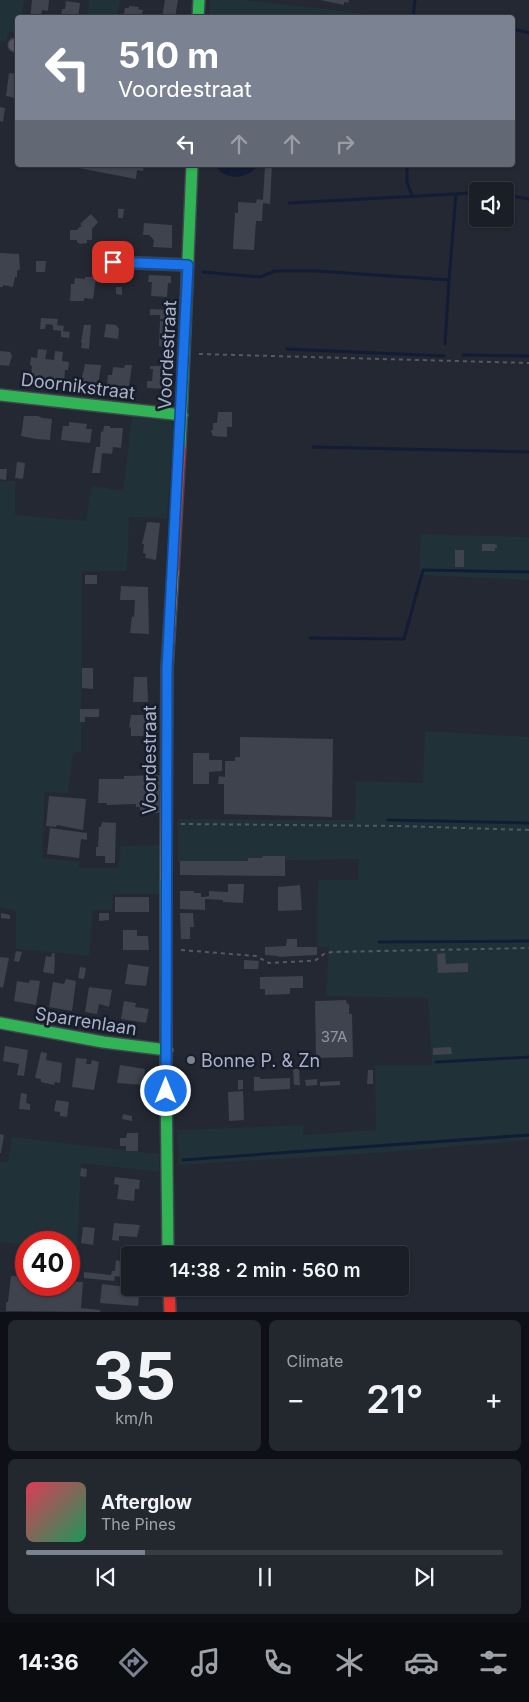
<!DOCTYPE html>
<html lang="en">
<head>
<meta charset="utf-8">
<style>
	body { margin:0; font-family:Inter,sans-serif; background:#23272e; color:#f1f3f6; height:100vh; display:flex; flex-direction:column; font-size:19px; white-space:nowrap }
	* { box-sizing:border-box; margin:0 }
	p { font-size:16px; color:#9fa2a7 }
	.icon { flex:none; width:28px; height:28px; fill:none; stroke:currentColor; stroke-width:2; stroke-linecap:round; stroke-linejoin:round }
	.map { position:relative; height:1312px; overflow:hidden }
	.side { display:flex; flex-direction:column; gap:8px; padding:8px; background:#0e1015; flex:1 }
	.side>* { flex:none }
	.guide { position:absolute; left:15px; top:15px; width:500px; height:152px; border-radius:5px; box-shadow:0 1px 4px #0004,0 0 0 1px #383c43; background:#7b8292; color:#fff; overflow:hidden }
	.fabs { position:absolute; left:469px; top:182px; display:grid; gap:10px }
	.fabs a { display:grid; place-items:center; width:45px; height:45px; border-radius:5px; background:#1a1e26; box-shadow:0 1px 4px #0004,0 0 0 1px #383c43; font-size:25px }
	.speed { position:absolute; left:15px; top:1231px; display:flex; gap:10px; font-size:25px; font-weight:700; text-align:center }
	.speed>* { display:grid; place-content:center; width:65px; height:65px; border-radius:50%; background:#1a1e26; box-shadow:0 1px 4px #0004,0 0 0 1px #383c43; line-height:1 }
	.speed .limit { border:8px solid #d22; background:#fff; color:#111 }
	.pin { position:absolute; display:grid; place-items:center; width:42px; height:42px; color:#fff; margin:-21px; border-radius:10px; box-shadow:0 2px 8px #0006 }
	.me { position:absolute; width:55px; margin:-28px; rotate:0deg; stroke-linejoin:round; filter:drop-shadow(0 0 4px #0008) }
	.turn { display:flex; align-items:center; gap:18px; height:105px; padding:0 20px; font-size:22px }
	.turn .icon { width:65px; height:65px; stroke-width:2.5 }
	.turn b { display:block; font-size:35px; line-height:42px }
	.lanes { display:flex; align-items:center; height:48px; padding:0 20px; background:#0003; justify-content:center; gap:25px; direction:ltr }
	.lanes .off { opacity:.35 }
	.big { font-size:38px; font-weight:600; line-height:1.1 }
	.side .tile { flex:1; display:flex; flex-direction:column; justify-content:center; gap:8px; min-width:0; padding:0 18px; border-radius:8px; background:#23272e }
	.side .dial { align-items:center; gap:0 }
	.dial b { font-size:65px; line-height:1 }
	.song { display:flex; align-items:center; gap:15px }
	.cover { width:60px; height:60px; border-radius:8px; background:linear-gradient(135deg,hsl(350 70% 55%),hsl(150 70% 35%)) }
	.played { height:5px; border-radius:2px; background:linear-gradient(90deg,#7b8292 25%,#383c43 25%) }
	.keys { display:flex; justify-content:space-around; direction:ltr }
	.heat { display:flex; justify-content:space-between; align-items:center; font-size:28px; direction:ltr }
	.side .tiles { flex:1; display:grid; gap:8px; grid-template-columns:1fr 1fr }
	.tile:last-child { grid-column:span 2 }
	.trip { position:absolute; left:121px; top:1246px; width:288px; height:50px; border-radius:5px; background:#1a1e26; box-shadow:0 1px 4px #0004,0 0 0 1px #383c43; font-weight:600; line-height:50px; text-align:center }
	.menu { display:flex; height:80px; justify-content:space-around; align-items:center; background:#0a0c0f; color:#9fa2a7 }
	.menu .icon { width:35px; height:35px }
	.menu .selected { color:#7b8292 }
	.menu b { font-size:22px; color:#f1f3f6 }
	.map>svg:first-child { display:block }
	.green { fill:#203238 }
	.water { fill:#131c35 }
	.lines { fill:none; stroke-linecap:round; stroke-linejoin:round }
	.stream { stroke:#131c35; stroke-width:3 }
	.building { fill:#3e434d }
	.street-casing { stroke:#40454f; stroke-width:15 }
	.fast-casing { stroke:#40454f; stroke-width:14 }
	.slow-casing { stroke:#40454f; stroke-width:14 }
	.jam-casing { stroke:#40454f; stroke-width:14 }
	.path { stroke:#545a62; stroke-width:2; stroke-dasharray:4 4; stroke-linecap:butt }
	.street { stroke:#525661; stroke-width:12 }
	.fast { stroke:#30b455; stroke-width:11 }
	.slow { stroke:#ff9f0a; stroke-width:11 }
	.jam { stroke:#e5322d; stroke-width:11 }
	.route-casing { stroke:#114b97; stroke-width:12 }
	.route { stroke:#1a73e8; stroke-width:9 }
	.poi-dot { fill:#7b8292; stroke:#171d2c; stroke-width:2 }
	.labels { text-anchor:middle; dominant-baseline:central; stroke-width:5; stroke-linejoin:round; paint-order:stroke }
	.number-label { font-size:15px; fill:#8f96a8 }
	.street-label { font-size:18px; fill:#aab2c6; stroke:#171d2c }
	.poi-label { font-size:18px; fill:#aab2c6; stroke:#171d2c; text-anchor:start }
</style>
</head>
<body>
<div class="map">
<svg width="529" height="1312" viewBox="0 0 529 1312">
	<rect width="100%" height="100%" fill="#232832"/>
	<path class="green" d="M0,0H24L22,17L18,18L17,33L8,32L6,42L0,41Z
		M89,0H120L117,17H87Z
		M210,0H245L394,17H209Z
		M132,418L167,420L172,424L174,431L167,518L129,517L127,571H82L81,752L73,753L68,793L45,792L42,858L79,862V868H118L121,846L161,845V894H113L112,910H93L89,956L16,949V911L0,907V481H15V515L86,521L92,486L123,491Z
		M421,534L529,537V580L419,575Z
		M425,731L529,737V1140L377,1153L179,1165L177,1130L304,1125L303,1135L376,1130L375,1065H432L428,998L326,996L329,947H317L318,880H358L359,859L178,862V819L355,820L356,781L423,783Z
		M12,1137L159,1154V1172L81,1163L77,1252L69,1251V1242H26V1245L0,1242V1162H8Z"/>
	<path class="water" d="M216,165H258C250,179 223,182 216,165Z"/>
	<g class="lines">
		<path class="stream" d="M413,18L415,0
			M513,29L529,33
			M407,165V182L412,196
			M505,195L529,199
			M289,203L456,194
			M203,272L260,277L275,271H317L449,280L456,194L478,192
			M445,344L449,280
			M287,349L444,356
			M463,355L529,356
			M313,447L529,452
			M310,638L404,639L423,570L529,572
			M388,820L529,823
			M379,942L529,941
			M436,1062L529,1057
			M183,1160L529,1135"/>
	</g>
	<path class="building" d="M32,0H49L48,11L42,10L41,18H30Z
		M165,0H178L175,18H162Z
		M320,0H349L348,3L344,2V5Z
		M66,1L80,3L78,18H61L62,9H65Z
		M129,6L139,7L138,9L143,10L141,18H123L125,8H129Z
		M9,73L18,74V88H15L14,98L6,96Z
		M0,107L5,108L3,122L0,121Z
		M63,165H144L143,171L137,170L136,179Z
		M265,165H272L270,204L263,203L262,221H256L254,250L233,249L235,213H238V202L256,203L257,199L263,200Z
		M118,209H124L123,218H118Z
		M91,214L98,222L92,229V240H87V243L80,244L77,242V240H70V230H78V228L82,226L80,224Z
		M144,223L172,225V248L153,247L154,240L149,235H143Z
		M0,253L19,254L20,269L17,271V277H15L13,287L3,285V287H0Z
		M36,261H46L45,272H36Z
		M149,275L171,276V283H168L167,297L151,296L152,282H148Z
		M85,277H96L93,299L84,298V301H70L71,284H74L75,278L85,279Z
		M116,287H122V295L116,294Z
		M150,309L171,310V320L160,319V315H150Z
		M41,318L58,319L57,325L64,326L63,331L70,332L69,338L61,337V331L53,330V325L46,324L45,329H40Z
		M160,321H168L166,347L159,346Z
		M106,324L116,325L119,329L118,339L104,337Z
		M84,325H91L89,349L81,348L82,343L81,342Z
		M38,349L47,350L45,359L54,360L55,351L63,352L62,361L69,362L68,370H65L64,383L31,379L32,366L30,365L31,357L37,358Z
		M0,351L10,352L12,356L9,366L0,365Z
		M85,364L101,365L98,384L81,382Z
		M125,365H132L129,386L107,385L108,375H112L113,367L124,368Z
		M160,365H168L167,389L147,388V381H152L153,369H150V366H160Z
		M218,412H232V427H227V437L213,436L211,431L213,429V423H217Z
		M24,416H38L42,418L52,419L50,440L36,439L21,436Z
		M69,422L87,424L86,429H92L90,443L61,440L63,426H69Z
		M104,426H110V428H123L121,448L113,447L112,454L102,453L100,473H92L96,447H100L101,431L103,432Z
		M17,462L25,463L23,479L15,478Z
		M0,469H7L6,480L0,479Z
		M147,522L160,523L156,560L145,558L146,554L143,553L144,544H142Z
		M482,544H495L497,545V548H495V551H482Z
		M455,550H464V567H455Z
		M85,575H97V584H85Z
		M121,586L148,587L149,634L130,633L132,616L134,617L135,600H120Z
		M82,668H93V689L82,688Z
		M134,677H147L148,702H133Z
		M80,709H99V717H85V722H80Z
		M131,715H146L147,736H131V727L129,728Z
		M240,737L333,739L332,817L224,814V784H218L219,776L225,777V761H235V757H240Z
		M193,753H209V760H222V771L209,772V784H193Z
		M161,775L160,813H140V807H136V804L107,805V803H98L99,779H124V776Z
		M49,796L86,799L83,830L57,825L56,827L46,826Z
		M102,822L116,823L115,863H105V856H96V847H98L99,827H101Z
		M50,828L87,833V840L81,839L79,858L47,854Z
		M263,856H285V876L180,875V861H248V858H262Z
		M228,884H244L243,903L223,902V900L205,899V910L180,909V891H194V893H201V897H204L209,896V891L228,892Z
		M300,885L302,910L278,911V887Z
		M115,897H149V912H115Z
		M1,913L10,915V919L1,918Z
		M99,913H109V920L99,921Z
		M180,913H193L194,927H190V939H181Z
		M123,930H137V936H148L149,950H123Z
		M287,939H297V947H317V955L278,957V956L265,955V947L286,946Z
		M16,951L22,952L19,962L14,961Z
		M52,953L55,954L54,957L55,958L54,974L43,972L46,956L51,957Z
		M445,953L446,964L468,963V972L438,973L437,954Z
		M0,957L9,958L3,988L0,987Z
		M244,960L259,961L258,969H244Z
		M128,964L149,967L146,986L125,984Z
		M80,967L86,968L84,979L78,978Z
		M303,976V988H290V994L265,995V989H260V977Z
		M66,979L76,981L72,1011L49,1007L53,982L64,984Z
		M30,980L40,981L36,1005L14,1001L17,981L29,983Z
		M89,987L112,990L109,1007L99,1004L97,1014L85,1012Z
		M346,1000L347,1004H349V1014H352L353,1057L316,1058L315,1001Z
		M124,1001L136,1003L135,1007L149,1009L146,1023L121,1019Z
		M5,1046L28,1050L24,1076L17,1075L19,1064L3,1061Z
		M451,1047L452,1054L433,1055V1048Z
		M41,1052L47,1053L46,1060L62,1063L60,1083L55,1082L54,1085L41,1082V1079L35,1078Z
		M76,1058L87,1059L86,1064H91L92,1060L99,1062L94,1090L72,1087Z
		M120,1065L145,1069L143,1085L117,1083Z
		M293,1069H299L300,1085H294Z
		M368,1070H373V1084H367Z
		M254,1077H260V1079L290,1078V1089L254,1091Z
		M317,1079V1085L306,1086L305,1080Z
		M238,1080H243V1089L238,1090Z
		M340,1081V1085L320,1086V1082Z
		M243,1091L244,1120L229,1121L228,1092Z
		M21,1093L27,1094L26,1103L30,1104V1110L19,1109Z
		M56,1100L69,1102L67,1117L60,1116V1112L54,1111Z
		M123,1114L132,1116V1121L122,1119Z
		M127,1133H138V1151H126V1146H120V1138H126Z
		M0,1134L4,1135L1,1153H0Z
		M81,1168L87,1169L86,1177L80,1176Z
		M115,1177L140,1180L139,1189H135L134,1201L117,1199L119,1185L114,1184Z
		M114,1223L140,1225L137,1237L119,1236V1241L112,1240Z
		M83,1227L95,1228L93,1245L81,1243Z
		M116,1260L130,1263V1278L115,1276L114,1281L84,1278V1272L111,1275L112,1271H115Z
		M11,1276L26,1277V1285H69V1281L83,1282L81,1308L100,1310V1312L6,1311V1302H8Z
		M102,1284L133,1288L132,1295L139,1296L138,1306L100,1303Z"/>
	<g class="lines">
		<defs>
			<path id="street" d="M15,45H18"/>
			<path id="fast" d="M198,18L199,0
				M113,262L188,265
				M0,395L182,415
				M180,447L192,165
				M166,878V1074L168,1255
				M0,1023L103,1042L167,1050"/>
			<path id="slow" d="M166,878L167,669L173,572"/>
			<path id="jam" d="M173,572L180,447
				M169,1288L170,1312"/>
		</defs>
		<use href="#street" class="street-casing"/>
		<use href="#fast" class="fast-casing"/>
		<use href="#slow" class="slow-casing"/>
		<use href="#jam" class="jam-casing"/>
		<path class="path" d="M199,354L529,363
			M181,824L400,826L529,830
			M181,950L256,956L269,963L308,961L316,960L324,954L332,952L529,948"/>
		<use href="#street" class="street"/>
		<use href="#fast" class="fast"/>
		<use href="#slow" class="slow"/>
		<use href="#jam" class="jam"/>
	</g>
	<g class="lines">
		<defs>
			<path id="route" d="M113,262L188,265L167,669L166,1091"/>
		</defs>
		<use href="#route" class="route-casing"/>
		<use href="#route" class="route"/>
	</g>
	<circle class="poi-dot" cx="191" cy="1060" r="5"/>
	<g class="labels">
		<g class="number-label">
			<text x="334" y="1036">37A</text>
		</g>
		<g class="street-label">
			<text transform="translate(167 355) rotate(-87)">Voordestraat</text>
			<text transform="translate(78 386) rotate(7)">Doornikstraat</text>
			<text transform="translate(149 760) rotate(-90)">Voordestraat</text>
			<text transform="translate(86 1021) rotate(9)">Sparrenlaan</text>
		</g>
		<g class="poi-label">
			<text x="201" y="1060">Bonne P. &amp; Zn</text>
		</g>
	</g>
</svg>
<div class="fabs">
<a><svg class="icon" aria-label="sound" viewBox="0 0 24 24"><path d="M4 9h4l5-4v14l-5-4H4zM17 9q2 3 0 6"/></svg></a>
</div>
<div class="speed"><div class="limit">40</div></div>
<div class="pin" style="left:113px;top:262px;background:#d93025"><svg class="icon" aria-label="arrive" viewBox="0 0 24 24"><path d="M6 21V4h12l-3 4 3 4H6"/></svg></div>
<svg class="me" style="left:166px;top:1091px" viewBox="-20 -20 40 40"><circle r="17" fill="#1a73e8" stroke="#fff" stroke-width="3"/><path d="M0-11L8 9 0 5-8 9z" fill="#fff"/></svg>
<div class="trip">14:38 · 2 min · 560 m</div>
<div class="guide">
<div class="turn"><svg class="icon" aria-label="left" viewBox="0 0 24 24"><path d="M17 20v-9H6M10 6l-5 5 5 5"/></svg><div><b>510 m</b>Voordestraat</div></div>
<div class="lanes"><svg class="icon" aria-label="left" viewBox="0 0 24 24"><path d="M17 20v-9H6M10 6l-5 5 5 5"/></svg><svg class="icon off" aria-label="ahead" viewBox="0 0 24 24"><path d="M12 20V5M6 11l6-6 6 6"/></svg><svg class="icon off" aria-label="ahead" viewBox="0 0 24 24"><path d="M12 20V5M6 11l6-6 6 6"/></svg><svg class="icon off" aria-label="right" viewBox="0 0 24 24"><path d="M7 20v-9h11M14 6l5 5-5 5"/></svg></div>
</div>
</div>
<section class="side">
<div class="tiles">
<div class="tile dial"><b>35</b><p>km/h</p></div>
<div class="tile"><p>Climate</p>
<div class="heat"><a>−</a><b class="big">21°</b><a>+</a></div>
</div>
<div class="tile">
<div class="song"><i class="cover"></i><div><b>Afterglow</b><p>The Pines</p></div></div>
<div class="played"></div>
<div class="keys"><svg class="icon" aria-label="previous" viewBox="0 0 24 24"><path d="M18 5L8 12l10 7zM5 5v14"/></svg><svg class="icon" aria-label="pause" viewBox="0 0 24 24"><path d="M8 5v14M16 5v14"/></svg><svg class="icon" aria-label="next" viewBox="0 0 24 24"><path d="M6 5l10 7-10 7zM19 5v14"/></svg></div>
</div>
</div>
</section>
<nav class="menu">
<b>14:36</b>
<svg class="icon selected" aria-label="directions" viewBox="0 0 24 24"><path d="M12 3l9 9-9 9-9-9zM9 14v-3h6M13 9l2 2-2 2"/></svg>
<svg class="icon" aria-label="music" viewBox="0 0 24 24"><path d="M9 18V5l10-2v13"/><circle cx="6" cy="18" r="3"/><circle cx="16" cy="16" r="3"/></svg>
<svg class="icon" aria-label="phone" viewBox="0 0 24 24"><path d="M5 4h4l2 5-3 2q2 4 5 5l2-3 5 2v4C11 20 4 13 5 4z"/></svg>
<svg class="icon" aria-label="climate" viewBox="0 0 24 24"><path d="M12 3v18M4 7l16 10M4 17L20 7"/></svg>
<svg class="icon" aria-label="car" viewBox="0 0 24 24"><path d="M5 17H2v-5l4-1 3-4h7l3 4 3 1v5h-3M9 17h6M6 11h13"/><circle cx="7" cy="17" r="2"/><circle cx="17" cy="17" r="2"/></svg>
<svg class="icon" aria-label="filters" viewBox="0 0 24 24"><path d="M4 7h16M4 17h16"/><circle cx="9" cy="7" r="2"/><circle cx="15" cy="17" r="2"/></svg>
</nav>
</body>
</html>
